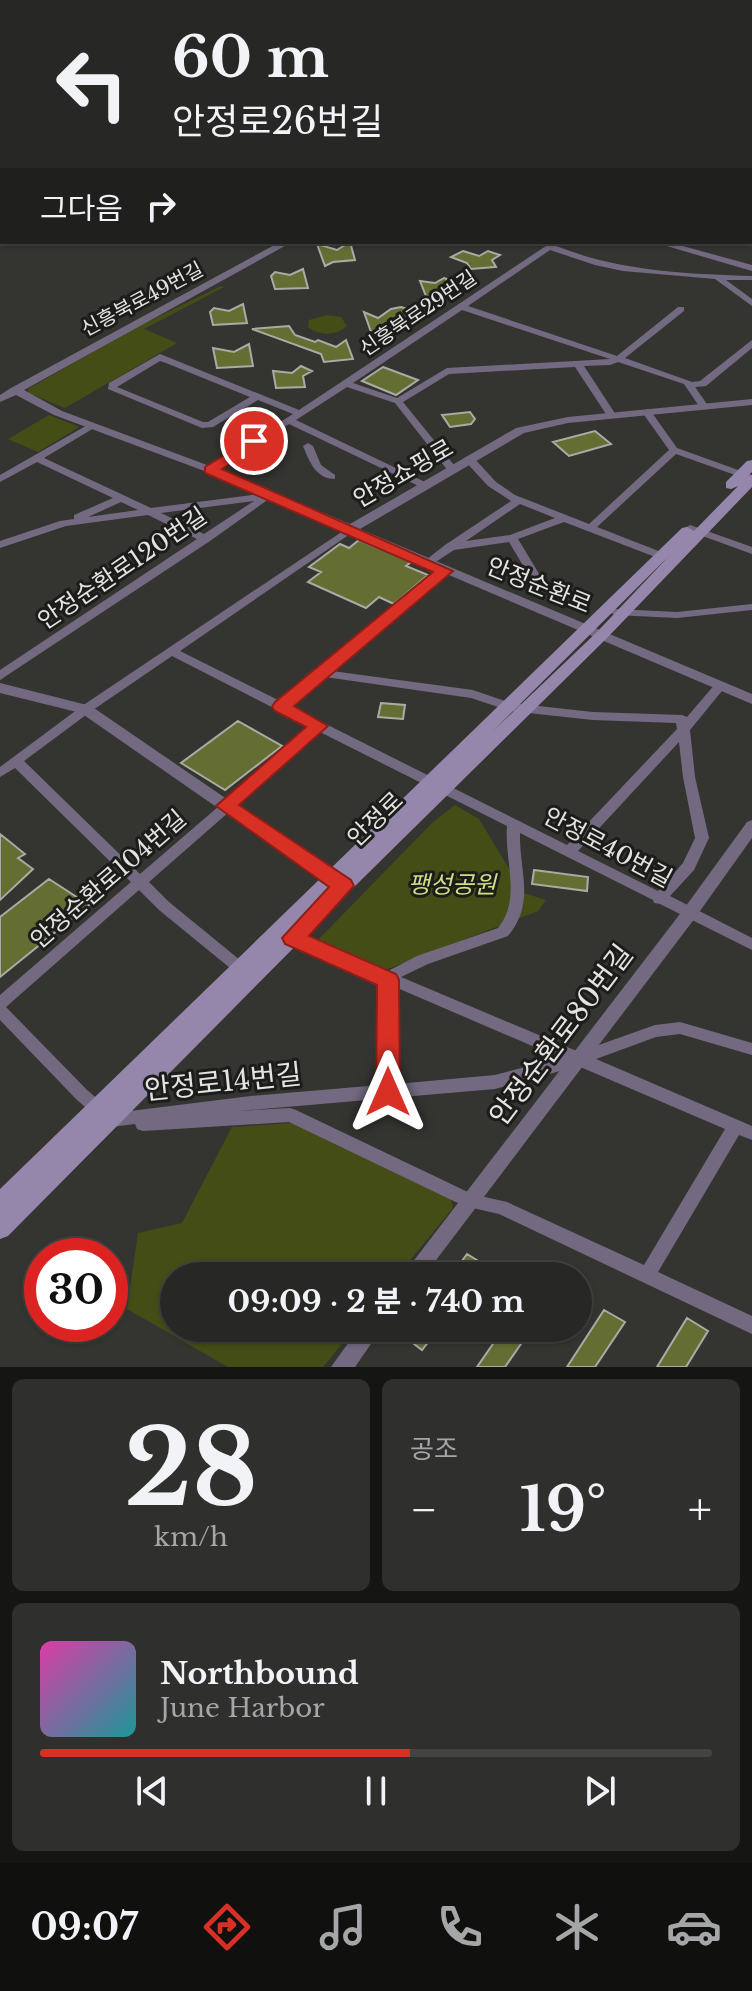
<!DOCTYPE html>
<html lang="ko">
<head>
<meta charset="utf-8">
<style>
	body { margin:0; font-family:"Libre Baskerville","Noto Sans KR",serif; background:#2f302d; color:#f1f3f6; height:100vh; display:flex; flex-direction:column; font-size:30px; white-space:nowrap }
	* { box-sizing:border-box; margin:0 }
	p { font-size:26px; color:#a4a6a7 }
	.icon { flex:none; width:44px; height:44px; fill:none; stroke:currentColor; stroke-width:2; stroke-linecap:round; stroke-linejoin:round }
	.map { position:relative; height:1367px; overflow:hidden }
	.side { display:flex; flex-direction:column; gap:12px; padding:12px; background:#151614; flex:1 }
	.side>* { flex:none }
	.top-card { position:absolute; left:0px; top:0px; width:752px; height:244px; box-shadow:0 2px 6px #0004,0 0 0 2px #434442; background:#272825; color:#f1f3f6; overflow:hidden }
	.speed { position:absolute; left:24px; top:1238px; display:flex; gap:16px; font-size:40px; font-weight:700; text-align:center }
	.speed>* { display:grid; place-content:center; width:104px; height:104px; border-radius:50%; background:#272825; box-shadow:0 2px 6px #0004,0 0 0 2px #434442; line-height:1 }
	.speed .limit { border:12px solid #d22; background:#fff; color:#111 }
	.pin { position:absolute; display:grid; place-items:center; width:68px; height:68px; color:#fff; margin:-34px; border:4px solid #fff; border-radius:50%; box-shadow:0 2px 8px #0007 }
	.me { position:absolute; width:88px; margin:-44px; rotate:0deg; stroke-linejoin:round; filter:drop-shadow(0 0 6px #0008) }
	.turn { display:flex; align-items:center; gap:28px; height:168px; padding:0 40px; font-size:36px }
	.turn .icon { width:104px; height:104px; stroke-width:2.5 }
	.turn b { display:block; font-size:56px; line-height:68px }
	.then { display:flex; align-items:center; height:76px; padding:0 40px; background:#0003; gap:16px; font-size:30px }
	.big { font-size:60px; font-weight:700; line-height:1.1 }
	.side .card { flex:1; display:flex; flex-direction:column; justify-content:center; gap:12px; min-width:0; padding:0 28px; border-radius:12px; background:#2f302d }
	.side .dial { align-items:center; gap:0 }
	.dial b { font-size:104px; line-height:1 }
	.song { display:flex; align-items:center; gap:24px }
	.cover { width:96px; height:96px; border-radius:12px; background:linear-gradient(135deg,hsl(320 70% 55%),hsl(180 70% 35%)) }
	.played { height:8px; border-radius:4px; background:linear-gradient(90deg,#d93025 55%,#434442 55%) }
	.keys { display:flex; justify-content:space-around; direction:ltr }
	.heat { display:flex; justify-content:space-between; align-items:center; font-size:44px; direction:ltr }
	.side .tiles { flex:1; display:grid; gap:12px; grid-template-columns:1fr 1fr }
	.card:last-child { grid-column:span 2 }
	.trip { position:absolute; left:160px; top:1262px; width:432px; height:80px; border-radius:40px; background:#272825; box-shadow:0 2px 6px #0004,0 0 0 2px #434442; font-weight:700; line-height:80px; text-align:center }
	.tabs { display:flex; height:128px; justify-content:space-around; align-items:center; background:#10100f; color:#a4a6a7 }
	.tabs .icon { width:56px; height:56px }
	.tabs .selected { color:#d93025 }
	.tabs b { font-size:36px; color:#f1f3f6 }
	.map>svg:first-child { display:block }
	.green { fill:#454d16 }
	.building { fill:#646e32; stroke:#aaaba7; stroke-width:2 }
	.lines { fill:none; stroke-linecap:round; stroke-linejoin:round }
	.minor { fill:#736a81; fill-rule:evenodd }
	.tertiary { fill:#736a81; fill-rule:evenodd }
	.secondary { fill:#9587ac; fill-rule:evenodd }
	.route { fill:#d93025; stroke:#8d1f18; stroke-width:2 }
	.labels { text-anchor:middle; dominant-baseline:central; stroke-width:6; stroke-linejoin:round; paint-order:stroke }
	.far-street-label { font-size:20px; fill:#e3e4e2; stroke:#1c1c1a }
	.street-label { font-size:24px; fill:#e3e4e2; stroke:#1c1c1a }
	.park-label { font-size:24px; font-style:italic; fill:#cfdf86; stroke:#1c1c1a }
	.near-street-label { font-size:28px; fill:#e3e4e2; stroke:#1c1c1a }
</style>
</head>
<body>
<div class="map">
<svg width="752" height="1367" viewBox="0 0 752 1367">
	<rect width="100%" height="100%" fill="#343531"/>
	<path class="green" d="M221,286L224,287L144,329L177,343L65,408L29,393L28,389L137,327Z
		M327,315L341,317L347,326C336,336 320,336 308,327L309,320Z
		M49,415L79,427L38,452L8,439Z
		M455,805L479,819L524,893L546,900L538,911L380,972L316,942L433,822Z
		M292,1123L450,1195L453,1208L397,1276H174V1328H355L323,1367H228L127,1309L138,1233L182,1223L232,1127Z"/>
	<path class="building" d="M350,242L355,260L333,262L325,266L317,244L337,250Z
		M463,251L479,256L488,251L500,255L492,260L496,267L471,269L467,263L451,257Z
		M303,269L308,288L275,289L271,276L275,272L290,275Z
		M444,278L455,282L449,286L452,294L426,296L420,281L435,283Z
		M243,304L247,323L213,325L210,312L214,308L229,311Z
		M401,307L414,311L395,323L398,329L371,332L364,312L378,318L391,309Z
		M289,326L295,335L315,342L318,340L336,347L346,340L353,359L324,362L321,354L252,329Z
		M249,344L253,366L217,368L213,348L234,352Z
		M301,366L312,371L303,376L305,387L276,388L273,371L292,373Z
		M383,367L418,380L396,395L362,381Z
		M470,412L475,419L471,424L450,427L442,415Z
		M595,431L611,444L569,456L553,442Z
		M359,540L411,562L406,566L428,575L394,604L379,597L366,608L308,582L321,572L309,567L340,544L349,548Z
		M381,703L405,705L403,719L378,717Z
		M238,721L282,746L225,790L181,763Z
		M0,834L25,854L18,858L33,869L0,900Z
		M534,870L588,877L587,891L532,884Z
		M49,879L89,905L0,977V917Z
		M467,1254L485,1265L477,1276H451Z
		M604,1310L625,1322L595,1367H567Z
		M687,1318L708,1331L686,1367H657Z
		M412,1328H439L422,1350L405,1337Z
		M504,1328H532L505,1367H477Z"/>
	<g class="lines">
		<path class="minor" d="M56,0H78L72,2H50Z
			M138,0H145L147,2H140Z
			M356,0H363L365,2H358Z
			M489,0H496L494,2H487Z
			M585,0H591L589,2H583Z
			M614,0H633L638,2H620Z
			M651,0H657L655,2H649Z
			M716,0H722V2H716Z
			M2,23V27L0,28V24Z
			M2,45V49L0,50V46Z
			M0,68H2V72H0Z
			M0,119H2V123H0Z
			M750,132H752V136H750Z
			M552,242H561L556,246C619,271 685,274 752,276V280H726L752,299V306L715,279L623,271L595,265L550,250L468,306L617,356L678,307H684V311L625,358L692,382L700,381L752,340V348L706,386L695,387L709,407L707,409H701L684,384L618,362L610,365L584,366L616,415L611,418L608,417L575,367L449,374L403,402L458,470L453,473L449,472L395,403L347,387L296,420L429,484V488L425,489L289,424L215,472H207V468L293,414L258,400L213,427L202,428L108,389L109,383L160,354L299,410ZM462,310L610,359L447,368L397,398L353,383ZM160,361L166,363L250,397L208,422H203L117,387Z
			M647,409L650,410L677,448L752,475V481L676,454L597,527L679,559L680,561L679,563H671L564,522L518,539L544,582L542,584H534L509,542L454,550L431,565H423L422,563L445,545L511,501L488,486L465,461V457H473L496,482L515,495L589,524L669,450L642,412ZM520,504L555,518L510,535L466,541Z
			M91,423L96,426L94,428L44,458L151,508L268,493L273,496L210,541L0,680V670L197,539L148,515L66,526L0,548V541L60,521L74,519V515L113,498L37,462L0,482V475ZM254,501L204,534L161,513ZM121,502L138,510L88,517Z
			M308,443L313,446L321,465L335,475V479C316,479 309,461 303,446Z
			M690,525L752,547V554L686,530L685,528Z
			M349,527L353,528L354,530L353,532L180,651L280,701L441,569H449L450,571L449,573L332,671L473,690L511,703L593,712L682,715L687,717L716,683H724L726,686L690,730L695,777L709,838L694,870L670,896L752,938V950L660,904L654,903L653,900L520,833C519,871 536,902 508,936L428,964L401,977L579,1052L655,1025L680,1022L752,1043V1055L680,1034L656,1037L596,1059L752,1126V1140L739,1135L658,1272L752,1316V1334L499,1214L464,1206L289,1122L143,1131L137,1129L135,1124L111,1127L105,1125L76,1099L0,1020V995L131,882L15,768L0,777V767L82,706ZM172,656L311,727L140,874L24,761L90,712ZM325,677L471,698L510,711L593,720L676,723L677,729L567,845L290,706ZM320,732L507,826C504,860 522,899 498,928L417,956L388,971L293,931L288,930L283,931L281,935L283,939L381,981L380,1085L251,1096L114,1113L87,1090L6,1007L139,890L159,910L241,977L246,979L251,977L253,973L251,969L169,902L149,882ZM679,742L683,777L695,838L683,863L658,891L578,851ZM395,987L560,1058L495,1075L396,1084ZM578,1066L725,1129L644,1265L507,1202L472,1194L296,1110L290,1108L238,1111L495,1089Z
			M752,604V610L677,618L615,615L609,612L615,609L677,612Z"/>
		<path class="tertiary" d="M0,12H2V17H0Z
			M750,44H752V48H750Z
			M280,242H292L24,390L62,411L215,468L350,524L516,428L568,417L752,399V405L568,423L524,433L360,529L752,694V704L207,472L54,415L16,395L0,402V395L11,388Z
			M653,242H668L752,265V271Z
			M0,683L91,706L345,880L347,884L345,888L339,890L333,888L81,713L0,693Z
			M752,820V838L695,918L424,1276H402L683,910L747,822Z
			M359,1328H382L355,1367H331Z"/>
		<path class="secondary" d="M752,460V472L748,476L752,475V487L607,638L350,891L8,1236L0,1239V1189L682,528L687,527L694,531L738,486L731,489L726,488V482L747,461ZM671,554L597,632L493,731Z"/>
	</g>
	<path class="route" d="M254,437L260,438V445L222,469L453,571L294,706L328,726L239,805L351,880L354,886L309,936L396,974L399,980L400,1092L396,1099L388,1102L379,1099L376,1092L377,985L285,944L282,938L329,887L216,806L306,727L275,711L272,707L275,702L433,572L205,473V467Z"/>
	<g class="labels">
		<g class="far-street-label">
			<text transform="translate(142 299) rotate(-28)">신흥북로49번길</text>
			<text transform="translate(418 313) rotate(-34)">신흥북로29번길</text>
		</g>
		<g class="street-label">
			<text transform="translate(403 473) rotate(-30)">안정쇼핑로</text>
			<text transform="translate(122 568) rotate(-34)">안정순환로120번길</text>
			<text transform="translate(539 585) rotate(22)">안정순환로</text>
			<text transform="translate(375 819) rotate(-44)">안정로</text>
			<text transform="translate(608 847) rotate(28)">안정로40번길</text>
			<text transform="translate(108 879) rotate(-41)">안정순환로104번길</text>
		</g>
		<g class="park-label">
			<text x="452" y="884">팽성공원</text>
		</g>
		<g class="near-street-label">
			<text transform="translate(561 1035) rotate(-53)">안정순환로80번길</text>
			<text transform="translate(223 1082) rotate(-6)">안정로14번길</text>
		</g>
	</g>
</svg>
<div class="speed"><div class="limit">30</div></div>
<div class="pin" style="left:254px;top:441px;background:#d93025"><svg class="icon" aria-label="arrive" viewBox="0 0 24 24"><path d="M6 21V4h12l-3 4 3 4H6"/></svg></div>
<svg class="me" style="left:388px;top:1092px" viewBox="-20 -20 40 40"><path d="M0-17L14 15 0 8-14 15z" fill="#d93025" stroke="#fff" stroke-width="4"/></svg>
<div class="trip">09:09 · 2 분 · 740 m</div>
<div class="top-card">
<div class="turn"><svg class="icon" aria-label="left" viewBox="0 0 24 24"><path d="M17 20v-9H6M10 6l-5 5 5 5"/></svg><div><b>60 m</b>안정로26번길</div></div>
<div class="then">그다음<svg class="icon" aria-label="right" viewBox="0 0 24 24"><path d="M7 20v-9h11M14 6l5 5-5 5"/></svg></div>
</div>
</div>
<section class="side">
<div class="tiles">
<div class="card dial"><b>28</b><p>km/h</p></div>
<div class="card"><p>공조</p>
<div class="heat"><a>−</a><b class="big">19°</b><a>+</a></div>
</div>
<div class="card">
<div class="song"><i class="cover"></i><div><b>Northbound</b><p>June Harbor</p></div></div>
<div class="played"></div>
<div class="keys"><svg class="icon" aria-label="previous" viewBox="0 0 24 24"><path d="M18 5L8 12l10 7zM5 5v14"/></svg><svg class="icon" aria-label="pause" viewBox="0 0 24 24"><path d="M8 5v14M16 5v14"/></svg><svg class="icon" aria-label="next" viewBox="0 0 24 24"><path d="M6 5l10 7-10 7zM19 5v14"/></svg></div>
</div>
</div>
</section>
<nav class="tabs">
<b>09:07</b>
<svg class="icon selected" aria-label="directions" viewBox="0 0 24 24"><path d="M12 3l9 9-9 9-9-9zM9 14v-3h6M13 9l2 2-2 2"/></svg>
<svg class="icon" aria-label="music" viewBox="0 0 24 24"><path d="M9 18V5l10-2v13"/><circle cx="6" cy="18" r="3"/><circle cx="16" cy="16" r="3"/></svg>
<svg class="icon" aria-label="phone" viewBox="0 0 24 24"><path d="M5 4h4l2 5-3 2q2 4 5 5l2-3 5 2v4C11 20 4 13 5 4z"/></svg>
<svg class="icon" aria-label="climate" viewBox="0 0 24 24"><path d="M12 3v18M4 7l16 10M4 17L20 7"/></svg>
<svg class="icon" aria-label="car" viewBox="0 0 24 24"><path d="M5 17H2v-5l4-1 3-4h7l3 4 3 1v5h-3M9 17h6M6 11h13"/><circle cx="7" cy="17" r="2"/><circle cx="17" cy="17" r="2"/></svg>
</nav>
</body>
</html>
